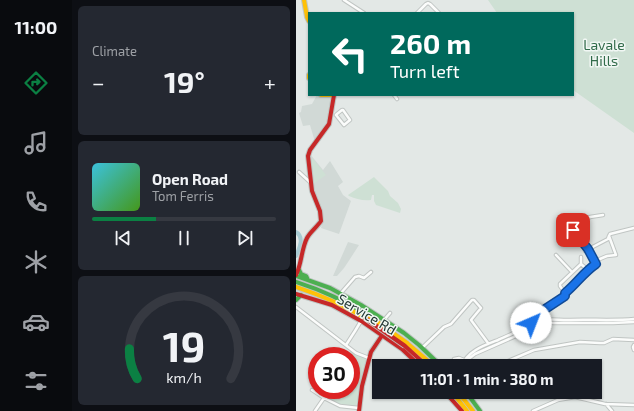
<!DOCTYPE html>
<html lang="en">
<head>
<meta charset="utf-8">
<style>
	body { margin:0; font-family:"Exo 2",sans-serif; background:#242831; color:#f1f3f6; height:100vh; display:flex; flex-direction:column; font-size:15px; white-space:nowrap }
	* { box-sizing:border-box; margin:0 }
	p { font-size:13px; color:#9ea1a6 }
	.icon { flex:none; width:22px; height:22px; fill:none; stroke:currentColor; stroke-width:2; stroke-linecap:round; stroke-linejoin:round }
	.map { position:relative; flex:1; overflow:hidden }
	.details { display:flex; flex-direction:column; gap:6px; padding:6px; background:#0d0f14; width:224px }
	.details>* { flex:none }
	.guide { position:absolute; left:12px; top:12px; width:266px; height:84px; border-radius:0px; box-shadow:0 1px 3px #0004; background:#00695c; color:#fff; overflow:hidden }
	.speed { position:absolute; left:12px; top:347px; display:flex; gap:8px; font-size:20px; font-weight:700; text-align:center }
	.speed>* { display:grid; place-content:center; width:52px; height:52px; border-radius:50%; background:#171b24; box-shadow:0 1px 3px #0004; line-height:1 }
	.speed .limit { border:6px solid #d22; background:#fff; color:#111 }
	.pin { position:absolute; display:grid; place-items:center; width:34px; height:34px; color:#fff; margin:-17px; border-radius:8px; box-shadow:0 2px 6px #0006 }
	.me { position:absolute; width:44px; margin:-22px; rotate:44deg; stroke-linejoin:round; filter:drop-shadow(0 0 3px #0008) }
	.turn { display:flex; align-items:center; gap:14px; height:84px; padding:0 16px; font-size:18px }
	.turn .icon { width:52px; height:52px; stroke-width:2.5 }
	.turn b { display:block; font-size:28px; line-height:34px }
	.big { font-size:30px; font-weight:700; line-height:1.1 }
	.details .card { flex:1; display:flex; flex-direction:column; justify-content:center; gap:6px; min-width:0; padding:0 14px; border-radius:6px; background:#242831 }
	.details .dial { align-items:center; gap:0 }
	.dial svg { height:104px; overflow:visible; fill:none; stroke:#363941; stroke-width:7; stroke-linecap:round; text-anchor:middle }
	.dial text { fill:#f1f3f6; stroke:none }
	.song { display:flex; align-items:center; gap:12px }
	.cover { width:48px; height:48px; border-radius:6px; background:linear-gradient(135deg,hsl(190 70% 55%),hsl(100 70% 35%)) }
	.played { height:4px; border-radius:2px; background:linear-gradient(90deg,#0b8043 35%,#363941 35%) }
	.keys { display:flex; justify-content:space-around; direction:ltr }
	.heat { display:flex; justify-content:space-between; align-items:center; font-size:22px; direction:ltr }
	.trip { position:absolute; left:76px; top:359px; width:230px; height:40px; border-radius:0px; background:#171b24; box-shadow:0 1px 3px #0004; font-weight:700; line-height:40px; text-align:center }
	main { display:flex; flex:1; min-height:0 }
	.dock { display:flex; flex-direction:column; width:72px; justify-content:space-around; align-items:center; background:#090b0e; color:#9ea1a6 }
	.dock .icon { width:28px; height:28px }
	.dock .active { color:#0b8043 }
	.dock b { font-size:18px; color:#f1f3f6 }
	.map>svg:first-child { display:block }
	.built { fill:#d1d9d6 }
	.green { fill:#cee0d4 }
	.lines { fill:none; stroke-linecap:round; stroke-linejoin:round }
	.river { stroke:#a8cbd2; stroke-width:4 }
	.street-casing { stroke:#c0c5c3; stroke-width:4.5 }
	.fast-casing { stroke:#bfc5c3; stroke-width:6 }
	.slow-casing { stroke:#bfc5c3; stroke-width:6 }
	.jam-casing { stroke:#bfc5c3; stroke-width:6 }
	.street { stroke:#fbfcfb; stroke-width:2.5 }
	.fast { stroke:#4caf50; stroke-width:4 }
	.slow { stroke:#ffc107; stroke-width:4 }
	.jam { stroke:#c62828; stroke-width:4 }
	.slow-bridge-casing { stroke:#bcc4c2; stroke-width:6; stroke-linecap:butt }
	.jam-bridge-casing { stroke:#bcc4c2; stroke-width:6; stroke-linecap:butt }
	.slow-bridge { stroke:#ffc107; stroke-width:4.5 }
	.jam-bridge { stroke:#c62828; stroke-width:4.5 }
	.route-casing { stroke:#114b97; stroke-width:10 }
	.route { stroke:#1a73e8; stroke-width:7 }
	.labels { text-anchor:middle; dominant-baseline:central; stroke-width:3; stroke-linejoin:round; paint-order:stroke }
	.park-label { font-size:14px; fill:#316b4a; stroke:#f1f7f4 }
	.street-label { font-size:14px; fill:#233934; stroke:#f1f7f4 }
</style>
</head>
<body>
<main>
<nav class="dock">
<b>11:00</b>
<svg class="icon active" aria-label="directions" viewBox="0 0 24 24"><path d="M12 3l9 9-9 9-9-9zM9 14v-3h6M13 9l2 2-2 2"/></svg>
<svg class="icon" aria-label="music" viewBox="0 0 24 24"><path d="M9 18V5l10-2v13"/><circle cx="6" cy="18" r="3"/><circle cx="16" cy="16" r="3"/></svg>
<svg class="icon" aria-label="phone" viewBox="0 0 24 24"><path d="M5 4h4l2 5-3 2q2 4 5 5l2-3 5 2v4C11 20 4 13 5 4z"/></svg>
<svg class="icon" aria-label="climate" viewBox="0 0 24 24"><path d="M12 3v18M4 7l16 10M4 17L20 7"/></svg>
<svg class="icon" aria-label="car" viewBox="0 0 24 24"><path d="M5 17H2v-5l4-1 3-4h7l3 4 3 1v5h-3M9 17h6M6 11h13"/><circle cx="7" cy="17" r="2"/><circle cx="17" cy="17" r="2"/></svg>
<svg class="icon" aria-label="filters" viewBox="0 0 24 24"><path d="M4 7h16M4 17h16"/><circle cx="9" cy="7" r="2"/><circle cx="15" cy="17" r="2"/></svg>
</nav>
<section class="details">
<div class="card"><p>Climate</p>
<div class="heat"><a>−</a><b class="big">19°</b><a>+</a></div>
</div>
<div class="card">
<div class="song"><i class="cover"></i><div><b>Open Road</b><p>Tom Ferris</p></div></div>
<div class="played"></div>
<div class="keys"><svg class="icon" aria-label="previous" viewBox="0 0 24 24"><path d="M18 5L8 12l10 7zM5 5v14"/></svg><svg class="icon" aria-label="pause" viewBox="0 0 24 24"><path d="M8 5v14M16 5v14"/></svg><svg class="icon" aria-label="next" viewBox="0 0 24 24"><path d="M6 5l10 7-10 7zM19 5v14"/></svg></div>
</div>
<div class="card dial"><svg viewBox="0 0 100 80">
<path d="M14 69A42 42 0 1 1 86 69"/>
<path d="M14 69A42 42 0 0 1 8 46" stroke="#0b8043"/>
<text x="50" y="56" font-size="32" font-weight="700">19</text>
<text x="50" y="72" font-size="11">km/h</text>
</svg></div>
</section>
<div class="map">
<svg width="338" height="411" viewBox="0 0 338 411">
	<rect width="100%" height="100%" fill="#e3e8e6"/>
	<path class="built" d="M21,95L37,97L33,120L31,125L19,142L14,125L7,126L3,113L5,112L6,106L16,104Z
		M14,154L27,170L34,161L47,182L42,186L47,195L55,201L43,234L25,228L27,221V218L17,191L12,156Z
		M52,242L63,245L54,259L48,268L41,276H37Z"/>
	<path class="green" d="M192,0H338V133L277,90V13H201Z
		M17,159L30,175L17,184L14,160Z
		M78,177L92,191L94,196L102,203L105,209L104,213L80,205L78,201V195H76L75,200C67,201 60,199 53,196L52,195Z
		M54,351L73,358L60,406C41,406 33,400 16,391L21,386V390H55V356H49Z"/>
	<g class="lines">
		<path class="river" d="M0,232C9,237 3,249 0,256"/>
		<defs>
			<path id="street" d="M48,0L68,13
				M121,13L130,4L132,3L134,4L143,13
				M98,95L101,99
				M46,110H47L54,120L48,125L40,115L41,114Z
				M3,172L15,183
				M289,251L312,239L313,236L314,234L338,228
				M260,255L276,272
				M299,261L311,256L320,255L313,236
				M292,270L300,264L292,249L277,230L294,217L307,215
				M45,293L59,277L63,276L68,278L75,272
				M269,293L279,285L292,270L285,264
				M0,307L60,353L73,358
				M88,320L94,313
				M236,322V320L240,315L269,296V293L264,286V284L285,264V257
				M50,345L59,331L65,321
				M338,345L337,347L338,350
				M126,348L148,327L155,324L176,300H178L185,308L175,320L192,343
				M158,359L163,358L168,360
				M212,361L238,350L284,342L304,343H308L317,339L338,340
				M166,366C171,351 189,345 202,340C211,336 221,332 229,327C235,324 240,321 246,320C254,319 263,320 271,320C293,319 316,321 338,319
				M169,366L170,361L179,354L245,325L251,323H317L338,322
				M16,390L28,398L44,406L63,408
				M310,404L316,411
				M19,411L28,398
				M237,411L262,400L279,397L309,404L338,405"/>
			<path id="fast" d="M3,270L5,274L10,276L11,278
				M0,276L34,288L65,305L108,333L123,345L145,366
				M0,282C25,290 49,301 71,315
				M0,300L5,295
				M170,392L184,411"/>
			<path id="slow" d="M8,0L11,17L13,21
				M13,75V78
				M25,95H37
				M0,287C24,295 47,305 69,318
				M111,343L138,366
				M156,392L171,411
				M162,392L177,411"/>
			<path id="jam" d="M0,275C6,263 5,250 11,238C14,232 21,227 25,221L24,211L16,191L12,156L14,150L33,124L38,95
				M0,294L36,305L67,322L106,349L124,366
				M109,346L131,366
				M149,392L166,411
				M63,411L66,386L75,352L87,334"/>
		</defs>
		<use href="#street" class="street-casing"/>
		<use href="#fast" class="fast-casing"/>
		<use href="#slow" class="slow-casing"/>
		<use href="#jam" class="jam-casing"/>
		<use href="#street" class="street"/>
		<use href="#fast" class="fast"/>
		<use href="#slow" class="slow"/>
		<use href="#jam" class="jam"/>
		<defs>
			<path id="slow-bridge" d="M71,315L111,343"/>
			<path id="jam-bridge" d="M69,318L109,346"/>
		</defs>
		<use href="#slow-bridge" class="slow-bridge-casing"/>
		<use href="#jam-bridge" class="jam-bridge-casing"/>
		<use href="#slow-bridge" class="slow-bridge"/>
		<use href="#jam-bridge" class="jam-bridge"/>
	</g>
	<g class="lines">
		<defs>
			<path id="route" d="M235,323L236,322V318L240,315L269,296V293C280,284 288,272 300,264L292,249L277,230"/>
		</defs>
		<use href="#route" class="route-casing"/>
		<use href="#route" class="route"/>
	</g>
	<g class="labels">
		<g class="park-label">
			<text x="308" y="44">Lavale<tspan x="308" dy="16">Hills</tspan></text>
		</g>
		<g class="street-label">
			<text transform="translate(71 314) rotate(31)">Service Rd</text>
		</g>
	</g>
</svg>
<div class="speed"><div class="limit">30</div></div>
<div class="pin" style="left:277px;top:230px;background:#d93025"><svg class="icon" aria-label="arrive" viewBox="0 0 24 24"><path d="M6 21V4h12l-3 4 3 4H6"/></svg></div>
<svg class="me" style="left:235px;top:323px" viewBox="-20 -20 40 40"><circle r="19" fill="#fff"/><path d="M0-13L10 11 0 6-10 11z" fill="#1a73e8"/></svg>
<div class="trip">11:01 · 1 min · 380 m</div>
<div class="guide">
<div class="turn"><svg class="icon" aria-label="left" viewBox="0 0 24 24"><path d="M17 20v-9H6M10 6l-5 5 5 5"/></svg><div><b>260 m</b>Turn left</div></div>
</div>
</div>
</main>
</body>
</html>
